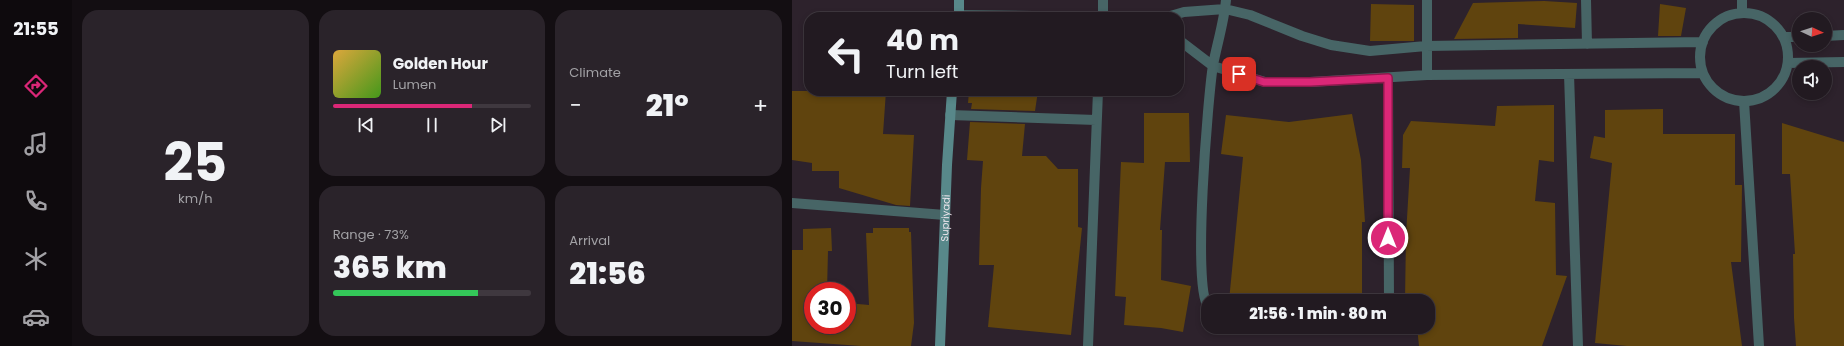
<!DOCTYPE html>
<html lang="en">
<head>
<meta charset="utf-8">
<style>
	body { margin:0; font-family:Poppins,sans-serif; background:#2a232a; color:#f1f3f6; height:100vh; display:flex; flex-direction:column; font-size:15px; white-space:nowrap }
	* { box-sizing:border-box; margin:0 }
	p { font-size:13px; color:#a2a1a5 }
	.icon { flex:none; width:22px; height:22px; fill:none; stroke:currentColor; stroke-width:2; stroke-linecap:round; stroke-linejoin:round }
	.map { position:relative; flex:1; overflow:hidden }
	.sheet { display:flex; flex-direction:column; gap:10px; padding:10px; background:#130e12; width:720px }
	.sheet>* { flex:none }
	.hud { position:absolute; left:12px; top:12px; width:380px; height:84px; border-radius:16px; box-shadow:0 2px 6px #0003,0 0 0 1px #3f383f; background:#221a21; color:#f1f3f6; overflow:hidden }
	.needle { width:26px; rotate:94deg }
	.controls { position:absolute; left:1000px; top:12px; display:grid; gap:8px }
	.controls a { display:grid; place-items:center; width:40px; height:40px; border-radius:50%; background:#221a21; box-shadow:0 2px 6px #0003,0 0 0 1px #3f383f; font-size:20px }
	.speed { position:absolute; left:12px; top:282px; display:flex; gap:8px; font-size:20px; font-weight:700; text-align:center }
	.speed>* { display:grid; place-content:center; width:52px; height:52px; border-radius:50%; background:#221a21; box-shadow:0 2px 6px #0003,0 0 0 1px #3f383f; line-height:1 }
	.speed .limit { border:6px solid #d22; background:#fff; color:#111 }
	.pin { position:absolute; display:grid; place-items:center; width:34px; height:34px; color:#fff; margin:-17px; border-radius:8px; box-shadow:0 2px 6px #0006 }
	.me { position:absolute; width:44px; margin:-22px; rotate:0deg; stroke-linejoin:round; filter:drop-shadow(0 0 3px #0008) }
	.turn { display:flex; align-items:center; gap:14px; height:84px; padding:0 16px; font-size:18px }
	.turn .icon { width:52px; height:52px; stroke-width:2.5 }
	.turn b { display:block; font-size:28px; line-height:34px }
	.big { font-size:30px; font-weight:800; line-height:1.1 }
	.sheet .card { flex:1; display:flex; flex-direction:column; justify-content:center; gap:6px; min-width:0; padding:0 14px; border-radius:16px; background:#2a232a }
	.sheet .dial { align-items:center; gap:0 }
	.dial b { font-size:52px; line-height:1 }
	.song { display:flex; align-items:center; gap:12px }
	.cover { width:48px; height:48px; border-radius:6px; background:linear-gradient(135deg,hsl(40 70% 55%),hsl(100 70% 35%)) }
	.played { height:4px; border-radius:2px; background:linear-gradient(90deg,#db2777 70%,#3f383f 70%) }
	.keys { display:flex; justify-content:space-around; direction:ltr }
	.heat { display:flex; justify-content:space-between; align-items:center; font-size:22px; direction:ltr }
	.charge { height:6px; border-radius:3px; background:linear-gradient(90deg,#34c759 73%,#3f383f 0) }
	.sheet .tiles { flex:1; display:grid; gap:10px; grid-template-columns:repeat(3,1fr) }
	.card:first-child { grid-row:span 2 }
	.trip { position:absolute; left:409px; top:294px; width:234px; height:40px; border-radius:16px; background:#221a21; box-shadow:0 2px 6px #0003,0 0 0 1px #3f383f; font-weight:800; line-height:40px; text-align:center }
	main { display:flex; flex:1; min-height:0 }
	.tab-bar { display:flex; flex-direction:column; width:72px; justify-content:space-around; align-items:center; background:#0e0a0d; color:#a2a1a5 }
	.tab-bar .icon { width:28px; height:28px }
	.tab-bar .selected { color:#db2777 }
	.tab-bar b { font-size:18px; color:#f1f3f6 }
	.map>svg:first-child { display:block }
	.building { fill:#60440e }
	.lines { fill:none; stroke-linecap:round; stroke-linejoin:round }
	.street { stroke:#476566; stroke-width:10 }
	.secondary { stroke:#58888a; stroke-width:10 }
	.route-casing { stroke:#8e194d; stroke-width:10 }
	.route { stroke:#db2777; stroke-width:7 }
	.labels { text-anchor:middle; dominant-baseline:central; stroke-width:4; stroke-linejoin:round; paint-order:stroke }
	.street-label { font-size:10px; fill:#eae3ea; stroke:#2d222c }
</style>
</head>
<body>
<main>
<nav class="tab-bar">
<b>21:55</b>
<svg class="icon selected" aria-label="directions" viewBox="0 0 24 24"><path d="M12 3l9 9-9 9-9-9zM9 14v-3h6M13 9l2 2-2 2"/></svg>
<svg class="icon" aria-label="music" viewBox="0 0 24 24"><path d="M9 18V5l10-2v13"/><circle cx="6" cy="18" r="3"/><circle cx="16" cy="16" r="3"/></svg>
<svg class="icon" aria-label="phone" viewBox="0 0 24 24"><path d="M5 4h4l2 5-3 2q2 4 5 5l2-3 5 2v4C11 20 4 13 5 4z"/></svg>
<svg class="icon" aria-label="climate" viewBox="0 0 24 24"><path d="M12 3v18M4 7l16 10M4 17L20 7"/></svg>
<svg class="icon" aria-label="car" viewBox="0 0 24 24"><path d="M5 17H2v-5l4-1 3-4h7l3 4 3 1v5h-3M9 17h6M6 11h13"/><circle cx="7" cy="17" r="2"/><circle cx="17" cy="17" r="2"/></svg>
</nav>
<section class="sheet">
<div class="tiles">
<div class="card dial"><b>25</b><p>km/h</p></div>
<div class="card">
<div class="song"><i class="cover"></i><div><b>Golden Hour</b><p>Lumen</p></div></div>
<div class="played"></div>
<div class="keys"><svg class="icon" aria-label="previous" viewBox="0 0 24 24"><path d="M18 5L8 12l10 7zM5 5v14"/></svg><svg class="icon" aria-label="pause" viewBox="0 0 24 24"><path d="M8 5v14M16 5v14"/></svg><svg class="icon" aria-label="next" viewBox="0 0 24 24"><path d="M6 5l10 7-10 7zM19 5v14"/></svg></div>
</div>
<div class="card"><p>Climate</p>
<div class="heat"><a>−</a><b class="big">21°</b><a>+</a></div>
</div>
<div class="card"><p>Range · 73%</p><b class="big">365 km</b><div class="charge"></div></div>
<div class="card"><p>Arrival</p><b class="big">21:56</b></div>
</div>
</section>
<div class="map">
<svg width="1052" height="346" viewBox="0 0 1052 346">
	<rect width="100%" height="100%" fill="#2d222c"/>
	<path class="building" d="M752,1L785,3L783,28L726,24V38L662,39L681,3Z
		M579,4L622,5V41H578Z
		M868,4L894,8L889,36H866Z
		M0,91H94L91,134L122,135L118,206L104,205L47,188V171H20V163L0,160Z
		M177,91H246L243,111L179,109L180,103H176Z
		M762,105V162L747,160L743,201L763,203L764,275L775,276L750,346H627L625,327H636V301H613L614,235L618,168H610L611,135L619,121L703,126L705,106Z
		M871,109V134H943V185H950L949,262H939L950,346H835L803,343L820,163L798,158L802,136L813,138V110Z
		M352,113H397L398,162H373L368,230H370L369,280L399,286L391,332L369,328L332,325L334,297L323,296L329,162L352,163Z
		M560,114L569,160L573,222H570V301H437L451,157L429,154L434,115L497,122Z
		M178,122L233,124L230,156H254L266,169H286V227L290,228L279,335L196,327L202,265H187L189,188L191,161L175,160Z
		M990,123L1052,142V346H1004L1002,318L1001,254H1003L998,174H990Z
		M39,228L40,251H36L35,291H21V325H55V303L77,305L74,233H81V228H117V232H119L122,323L119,346H69L0,341V250H11V229Z"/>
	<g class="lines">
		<path class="street" d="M794,0L795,44
			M950,0V13
			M908 57a44 44 0 1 1 88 0a44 44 0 1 1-88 0Z
			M168,15L310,17
			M311,17V0
			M375,17L392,12L433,9L458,15L510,36L539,45L578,51L634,46L911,42
			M1033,36L1052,35
			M991,37H1007
			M387,40L421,66L473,82H518L635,75L911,73
			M996,63L1052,62
			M777,74L786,346
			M635,75V0
			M596,79L597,301
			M952,101L967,346
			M158,115L304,120
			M0,203L153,215
			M416,306C400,288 416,97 421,65C425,44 432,22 434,0
			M507,327H568
			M296,346L306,91"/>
		<g class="secondary">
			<path d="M167,0V17"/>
			<path id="s1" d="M148,346L155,165L160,91"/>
		</g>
	</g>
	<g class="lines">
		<defs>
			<path id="route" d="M447,74L472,82H518L596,78V238"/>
		</defs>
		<use href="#route" class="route-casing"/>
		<use href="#route" class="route"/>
	</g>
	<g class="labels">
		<g class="street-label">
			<text stroke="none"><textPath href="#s1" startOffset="128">Supriyadi</textPath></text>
		</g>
	</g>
</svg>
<div class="controls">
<a><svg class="needle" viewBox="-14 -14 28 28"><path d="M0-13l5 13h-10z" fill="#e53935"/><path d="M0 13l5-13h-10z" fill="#a2a1a5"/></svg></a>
<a><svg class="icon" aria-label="sound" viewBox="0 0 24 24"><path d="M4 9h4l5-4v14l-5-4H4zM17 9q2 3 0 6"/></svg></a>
</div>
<div class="speed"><div class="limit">30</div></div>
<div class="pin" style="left:447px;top:74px;background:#d93025"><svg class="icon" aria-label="arrive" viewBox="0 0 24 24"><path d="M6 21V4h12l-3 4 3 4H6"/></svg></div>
<svg class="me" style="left:596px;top:238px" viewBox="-20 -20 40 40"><circle r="17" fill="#db2777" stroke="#fff" stroke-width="3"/><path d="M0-11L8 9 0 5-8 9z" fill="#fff"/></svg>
<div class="trip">21:56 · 1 min · 80 m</div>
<div class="hud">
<div class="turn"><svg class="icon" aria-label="left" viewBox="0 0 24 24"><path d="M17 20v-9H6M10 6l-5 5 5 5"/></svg><div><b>40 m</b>Turn left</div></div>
</div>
</div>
</main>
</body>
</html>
